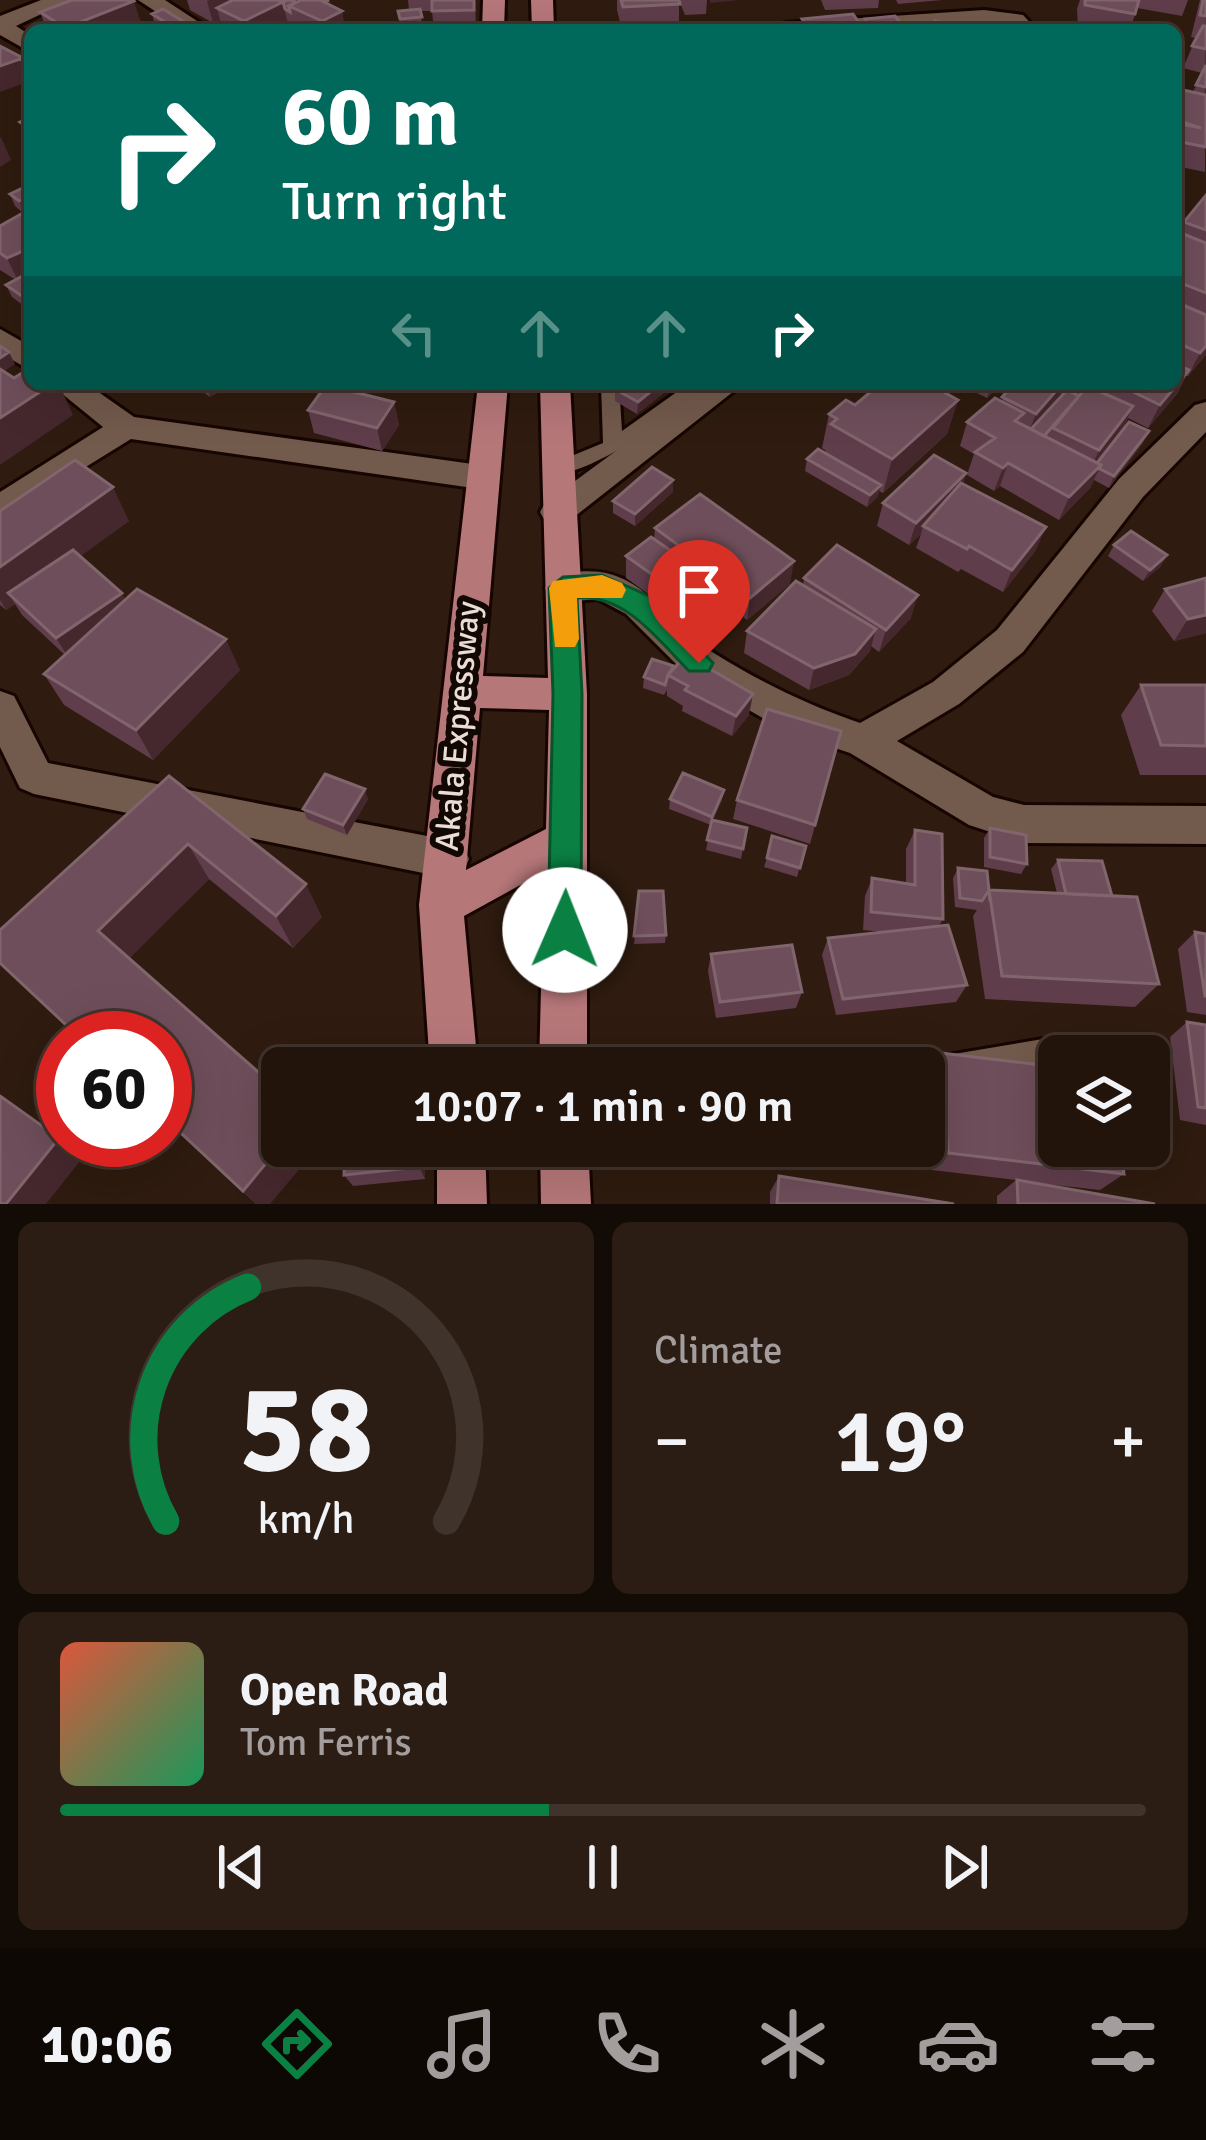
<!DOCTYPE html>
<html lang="en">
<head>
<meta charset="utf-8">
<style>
	body { margin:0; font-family:Signika,sans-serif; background:#2b1d14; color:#f1f3f6; height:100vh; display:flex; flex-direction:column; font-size:45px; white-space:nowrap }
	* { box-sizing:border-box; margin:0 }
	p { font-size:39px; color:#a39e9d }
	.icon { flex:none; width:66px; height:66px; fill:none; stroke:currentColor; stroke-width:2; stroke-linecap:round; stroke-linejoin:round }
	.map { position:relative; height:1204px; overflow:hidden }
	.panel { display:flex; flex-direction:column; gap:18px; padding:18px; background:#130b06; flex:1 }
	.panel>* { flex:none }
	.guide { position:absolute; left:24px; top:24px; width:1158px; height:366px; border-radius:18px; box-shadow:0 12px 48px #0002,0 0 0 3px #40332c; background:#00695c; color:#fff; overflow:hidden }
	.buttons { position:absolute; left:1038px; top:1035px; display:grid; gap:24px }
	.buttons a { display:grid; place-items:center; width:132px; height:132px; border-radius:18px; background:#23140b; box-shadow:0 12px 48px #0002,0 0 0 3px #40332c; font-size:60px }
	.speed { position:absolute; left:36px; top:1011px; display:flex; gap:24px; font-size:60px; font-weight:700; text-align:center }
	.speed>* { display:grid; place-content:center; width:156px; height:156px; border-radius:50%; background:#23140b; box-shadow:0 12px 48px #0002,0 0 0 3px #40332c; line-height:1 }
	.speed .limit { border:18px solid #d22; background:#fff; color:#111 }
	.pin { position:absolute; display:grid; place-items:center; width:102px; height:102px; color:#fff; margin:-123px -51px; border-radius:50% 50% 50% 0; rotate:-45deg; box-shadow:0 0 12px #0007 }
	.pin .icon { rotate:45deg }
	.me { position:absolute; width:132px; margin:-66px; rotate:1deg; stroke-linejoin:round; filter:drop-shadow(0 0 9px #0008) }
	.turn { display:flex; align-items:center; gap:42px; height:252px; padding:0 60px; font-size:54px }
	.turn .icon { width:156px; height:156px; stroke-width:2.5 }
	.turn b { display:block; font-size:84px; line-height:102px }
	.lanes { display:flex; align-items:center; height:114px; padding:0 60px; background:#0003; justify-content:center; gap:60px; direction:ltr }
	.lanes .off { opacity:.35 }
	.big { font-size:90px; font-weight:600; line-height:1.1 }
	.panel .tile { flex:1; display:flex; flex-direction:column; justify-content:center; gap:18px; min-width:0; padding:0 42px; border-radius:18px; background:#2b1d14 }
	.panel .dial { align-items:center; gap:0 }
	.dial svg { height:312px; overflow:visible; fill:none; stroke:#40332c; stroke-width:7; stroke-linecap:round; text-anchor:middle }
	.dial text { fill:#f1f3f6; stroke:none }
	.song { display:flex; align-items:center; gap:36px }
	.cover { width:144px; height:144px; border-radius:18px; background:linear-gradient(135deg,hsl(10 70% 55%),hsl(150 70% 35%)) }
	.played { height:12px; border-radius:6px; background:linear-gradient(90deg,#0b8043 45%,#40332c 45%) }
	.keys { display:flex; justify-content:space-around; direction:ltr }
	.heat { display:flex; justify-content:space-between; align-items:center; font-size:66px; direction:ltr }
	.panel .tiles { flex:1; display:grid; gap:18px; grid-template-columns:1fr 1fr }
	.tile:last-child { grid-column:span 2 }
	.trip { position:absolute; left:261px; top:1047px; width:684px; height:120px; border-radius:18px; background:#23140b; box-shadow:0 12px 48px #0002,0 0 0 3px #40332c; font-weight:600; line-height:120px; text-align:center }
	.dock { display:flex; height:192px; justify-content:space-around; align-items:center; background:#0e0804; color:#a39e9d }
	.dock .icon { width:84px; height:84px }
	.dock .on { color:#0b8043 }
	.dock b { font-size:54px; color:#f1f3f6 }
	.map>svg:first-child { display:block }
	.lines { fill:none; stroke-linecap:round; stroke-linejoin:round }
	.lane-casing { stroke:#160500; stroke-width:6 }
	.street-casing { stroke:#160500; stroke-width:6 }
	.primary-casing { stroke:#160500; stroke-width:6 }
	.lane { fill:#725a4c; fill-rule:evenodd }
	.street { fill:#725a4c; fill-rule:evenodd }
	.primary { fill:#b67779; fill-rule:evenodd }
	.wall { fill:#5f3d4b }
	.shaded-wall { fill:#45282d }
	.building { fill:#6e4e5a; stroke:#81656d; stroke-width:3 }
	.route { fill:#0b8043; stroke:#07532c; stroke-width:3 }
	.slow { fill:#f59e0b }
	.labels { text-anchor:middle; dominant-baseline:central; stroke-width:12; stroke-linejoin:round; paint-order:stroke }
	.street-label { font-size:33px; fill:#ebddd5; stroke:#110804 }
</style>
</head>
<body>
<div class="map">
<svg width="1206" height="1204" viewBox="0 0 1206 1204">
	<rect width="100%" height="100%" fill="#2f1b0f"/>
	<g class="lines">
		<defs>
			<path id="lane" d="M601,384H619L622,431L688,384H710C686,410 586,478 552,474L549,469L552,464L603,443Z
				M1043,1039L1053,1043L1057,1053L1053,1063L1043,1067L924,1087V1068H912L924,1059Z"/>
			<path id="street" d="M41,0H71L16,26L30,35V52L0,35V16Z
				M138,0H165L211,30H184Z
				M984,10L1023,15L1037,30L984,24L774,30L785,23Z
				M0,329L30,346V370L0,353Z
				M50,384H87L134,417L480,465L492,469L497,477L492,485L480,489L131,439L0,520V492L103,427Z
				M707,384H743L569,521L557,525L545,521L540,512L545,503Z
				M1206,402V432L1143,497L1023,652L959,704L897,741L993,797L1024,805L1206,806V844L1024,843L969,825L850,753L787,732L686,674L626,614L598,599L563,602L550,598L545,588L550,578C637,550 657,617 717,655C762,683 810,706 860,723L933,682L997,630L1119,479L1195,405Z
				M0,691L14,696L48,763L448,840L463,845L469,859L463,873L448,878L34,794L20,788L0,747Z"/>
			<path id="primary" d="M483,0H505L504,30H482Z
				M531,0H553L554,30H532Z
				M478,384H508L483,676L548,678L540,384H570L587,694V1068H539L544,872L464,916L478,1068H430L419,905ZM480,708L549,710L546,829L466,870Z
				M437,1146H485L487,1204H437Z
				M540,1146H588L591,1204H541Z"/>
		</defs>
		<use href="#lane" class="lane-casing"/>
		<use href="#street" class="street-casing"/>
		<use href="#primary" class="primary-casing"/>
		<use href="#lane" class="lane"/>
		<use href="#street" class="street"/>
		<use href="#primary" class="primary"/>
	</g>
	<path class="wall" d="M187,0H291L296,2L329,0L330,5L342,11L345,30H297L293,28L292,23L287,21L288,25L280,29L293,30H222L220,20L213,23L190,10Z
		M408,0H475L476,30H434L432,11H420L423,28L402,30L398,11L409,10Z
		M617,0H679V26L622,30L617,10Z
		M679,0H707L706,14L685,15Z
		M821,0H879L878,8L825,10Z
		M896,0H942L898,4Z
		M1080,0H1188L1182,16L1137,8L1130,30H1094L1078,27L1077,9Z
		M1200,0H1206L1205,172L1176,166V106L1193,92L1202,73L1183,68L1196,38L1191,37Z
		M40,12L141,23L123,30H47Z
		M152,14L197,30H163L155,25Z
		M802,19L863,29L865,19L902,25L901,30H801Z
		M30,118V137L25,133L20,122Z
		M30,189V306L27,308L12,297L6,285L16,280L0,270V226L23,213L15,206L10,194Z
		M1206,195V355L1188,376H1186L1177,394L1148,428L1128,418L1122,430L1143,443L1109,488L1094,480L1090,488L1059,520L1000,486L994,491L967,475L974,454L960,446L967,422L1001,401L1014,384H1097L1093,388L1097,390L1099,384H1176V231L1179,232L1184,222Z
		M193,384H232L210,397Z
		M621,384H675L637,414L615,401V389Z
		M959,384H1001L987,398Z
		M958,400L947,434L883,493L879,491L878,496L867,507L805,471L807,459L825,453L826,451L822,448L829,414L855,405Z
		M394,402L399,425L382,451L314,433L308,410Z
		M966,473L963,483L1036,550L1003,592L961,569L958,572L916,548L921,534L909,545L877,526L883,503Z
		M673,492L635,526L613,513V501Z
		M0,511L129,521L80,556L125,600L240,670L153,760L64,705L44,674L65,655L22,615L15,604L6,610L0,605Z
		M655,528L790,584L747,620L737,612L736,621L713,641L626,578V556L654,539Z
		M1114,545L1167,555L1160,567L1143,581L1108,556Z
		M804,578L911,618L879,652L871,646L870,651L849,675L809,690L744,653L747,631L803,585Z
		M1206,578V633L1174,641L1152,611L1165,589Z
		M652,659L749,715L732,736L682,711L683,706L667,696V690L664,695L643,688L644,677Z
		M1141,685H1206V775H1140L1121,715Z
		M841,731L810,844L733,819L737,800Z
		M169,776L322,917L293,948L209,879L129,958L270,1204H256L165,1118L0,930Z
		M368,799L347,835L307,819L303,809Z
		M670,799L722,800L713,820L747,828L741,859L706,850L711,825L669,809Z
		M990,828L1027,864L1021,874L984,867V838Z
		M915,830L943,919L939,926L967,985L956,1002L836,1015L822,955L828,938L884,932L863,930L865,896L872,878L906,884V849Z
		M806,846L797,877L764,867L767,858Z
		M1058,860L1112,896L1159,984L1135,1007L985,999L973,916L977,910L955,907L953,878L958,868L989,890L1057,893L1051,869Z
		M639,891L666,935L665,943L634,944Z
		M1195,932L1206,934V1015L1187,1012L1178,949Z
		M711,954L802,992L796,1008L716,1018L708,971Z
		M1187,1022L1206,1025V1125L1180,1120L1170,1037Z
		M941,1053L1124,1174L1100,1190L1027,1182L1155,1204H997V1196L1016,1180L932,1170L926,1074Z
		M425,1146V1179L353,1186L344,1175Z
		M660,1146H704L703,1162L661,1161Z
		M711,1146H782V1153L779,1159L711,1153Z
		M779,1176L954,1204H770V1192Z"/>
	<path class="shaded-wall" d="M209,0H253L217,8L220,20L213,23L207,1Z
		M329,0L332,16L342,11L345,30H324L322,21L324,2Z
		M710,0H739L710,3Z
		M134,1L141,23L123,30H66L65,28Z
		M283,2L288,25L277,30H246L244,21Z
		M23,58L30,76V81L0,92V66Z
		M1,137L11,160L0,167V138Z
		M30,196V211L24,213L19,201Z
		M30,248V276L18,281L7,258Z
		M30,291V306L27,308L22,296Z
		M1206,346V355L1188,376L1200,353Z
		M9,352L15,364L0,374V358Z
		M1189,370L1177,394L1148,428L1160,405Z
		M52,384H59L73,415L0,465V418Z
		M206,384H232L210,397Z
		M660,384H675L637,414L638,402Z
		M992,384H1001L987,398Z
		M1062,384H1066L1059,399L1029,431L1036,414Z
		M958,400L947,434L883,493L892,459Z
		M394,402L399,425L382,451L377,428Z
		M1133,406L1122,430L1089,473L1099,450Z
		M1149,431L1143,443L1109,488L1114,476Z
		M1008,463L1000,486L994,491L1003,468Z
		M1101,465L1090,488L1059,520L1069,497Z
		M966,473L958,496L923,526L921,534L909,545L916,523Z
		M673,480V492L635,526V514Z
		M881,485L878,496L867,507L870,495Z
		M113,487L129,521L18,602L8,593L15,604L6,610L0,600V567Z
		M1046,527L1036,550L1003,592L1012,570Z
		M1167,555L1160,567L1143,581L1150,570Z
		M794,561L790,584L747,620L750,598Z
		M122,593L133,615L70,660L56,638Z
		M918,595L911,618L879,652L886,630Z
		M739,598L736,621L713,641L715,619Z
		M1206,615V633L1174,641L1188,619Z
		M876,629L870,651L849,675L809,690L814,668Z
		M226,639L240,670L153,760L136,730Z
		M753,694L749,715L732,736L736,716Z
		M365,789L368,799L347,835L343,825Z
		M724,790L722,800L710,827L712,817Z
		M188,844L209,879L125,963L98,931Z
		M306,884L322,917L293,948L276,916Z
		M59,1138L84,1156L46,1204H6Z
		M282,1144L319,1146L270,1204H256L243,1191Z
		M419,1146H425V1179L419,1167Z"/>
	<path class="building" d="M72,0H133L134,1L65,28L40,12Z
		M233,0H278L283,2L244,21L217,8Z
		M278,0H291L296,2L289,6L290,12L285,9L283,2Z
		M301,0H329L324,2L342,11L322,21L289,6Z
		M432,0H474V10L432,11Z
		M621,0H679L680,4L623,7Z
		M1085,0H1139L1135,14L1085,5Z
		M1203,0H1206V16L1200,15Z
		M163,9L197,30H178L152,14Z
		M420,9L422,17L400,19L398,11Z
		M853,14L864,30H809L802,19Z
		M895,16L902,25L890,26L893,29L888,30H872L865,19Z
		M935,21L968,30H927Z
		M1203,26H1206V49L1192,46Z
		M0,46L23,58L0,66Z
		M30,53V70L27,68L21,57Z
		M1206,65V87L1196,85Z
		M1183,90L1206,95V147L1176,141V123L1201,128L1176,120V106Z
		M30,118V129L20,122Z
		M27,186L30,189V196L19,201L10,194Z
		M1206,195V230L1184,222Z
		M30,209V248L7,258L0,253V226Z
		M1176,231L1206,243V293L1176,281Z
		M30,272V291L22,296L6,285Z
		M1176,302L1206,315V346L1200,353L1176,342Z
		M0,346L9,352L0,358Z
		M1176,365L1189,370L1160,405L1117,384H1176Z
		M30,368V384H52L0,418V369L14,378Z
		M621,384H660L638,402L615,389Z
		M880,384H929L958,400L892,459L831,424L837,419L829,414L846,400L855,405Z
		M1014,384H1062L1036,414L1002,397Z
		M326,385L394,402L377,428L308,410Z
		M1087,386L1133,406L1099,450L1053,428Z
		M1067,390L1079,396L1044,436L1031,429Z
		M995,398L1024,413L1015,421L1101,465L1069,497L1008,463L1003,468L975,452L995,438L967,422Z
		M1129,422L1149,431L1114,476L1100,469L1101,465L1097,463Z
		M818,449L881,485L870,495L807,459Z
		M934,455L966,473L916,523L883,503Z
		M75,460L113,487L0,567V511Z
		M652,467L673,480L635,514L613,501Z
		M961,483L1046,527L1012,570L969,546L967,549L923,526Z
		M700,494L794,561L750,598L655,528Z
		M1131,531L1167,555L1150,570L1114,545Z
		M651,537L739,598L715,619L626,556Z
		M837,545L918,595L886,630L804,578Z
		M73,550L122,593L56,638L8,593Z
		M1206,578V615L1188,619L1165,589Z
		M796,581L876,629L855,654L814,668L747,631Z
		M137,589L226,639L136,730L44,674Z
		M686,655L753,694L736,716L685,690L688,686L668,675Z
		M652,659L674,666L668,675L665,685L644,677Z
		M1141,685H1206V746L1161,745Z
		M767,709L841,731L815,825L737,800Z
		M683,773L724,790L712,817L670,799Z
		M325,774L365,789L343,825L303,809Z
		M169,776L306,884L276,916L188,844L98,931L282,1093V1144L243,1191L165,1118V1038H80L0,963V930Z
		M712,820L747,828L743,849L707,840Z
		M990,828L1026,835L1027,864L990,857Z
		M915,830L942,834L943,919L871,912L872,878L915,885Z
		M772,836L806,846L800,868L767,858Z
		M1058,860L1102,861L1112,896L1066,894Z
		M958,868L987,871L990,901L989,890L982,901L960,898Z
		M989,890L1137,897L1159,984L1002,976Z
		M639,891H663L666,935L634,936Z
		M948,925L967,985L843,999L828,938Z
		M1195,932L1206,934V996H1205Z
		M792,945L802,992L720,1002L711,954Z
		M1187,1022L1206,1025V1108L1198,1107Z
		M941,1053L1059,1067V1146H1120L1124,1174L948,1153Z
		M0,1096L59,1138L6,1204H0Z
		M345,1146H419V1167L344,1175Z
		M661,1146H704L705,1156L661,1155Z
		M713,1146H782V1153Z
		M779,1176L954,1204H777Z
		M1017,1180L1155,1204H1018Z"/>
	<path class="route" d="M602,575L649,596L713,663L709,671H689C657,639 626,594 577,598L582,694L581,930L577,942L565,946L553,942L548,930L553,694L549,588L563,577Z"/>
	<path class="slow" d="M602,575L622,583L626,590L622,598H577L579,639L575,647H555L549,588L553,581Z"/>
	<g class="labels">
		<g class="street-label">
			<text transform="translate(458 726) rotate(-85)">Akala Expressway</text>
		</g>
	</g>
</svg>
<div class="buttons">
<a><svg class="icon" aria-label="layers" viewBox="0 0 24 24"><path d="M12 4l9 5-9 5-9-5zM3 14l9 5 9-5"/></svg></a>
</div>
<div class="speed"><div class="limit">60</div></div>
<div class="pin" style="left:699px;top:663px;background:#d93025"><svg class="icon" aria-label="arrive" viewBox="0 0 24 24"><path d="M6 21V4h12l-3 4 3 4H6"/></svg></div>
<svg class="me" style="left:565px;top:930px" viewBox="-20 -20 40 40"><circle r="19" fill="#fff"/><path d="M0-13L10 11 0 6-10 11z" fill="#0b8043"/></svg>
<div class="trip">10:07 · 1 min · 90 m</div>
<div class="guide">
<div class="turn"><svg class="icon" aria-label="right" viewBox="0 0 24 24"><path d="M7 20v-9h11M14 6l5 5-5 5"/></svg><div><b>60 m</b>Turn right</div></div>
<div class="lanes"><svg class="icon off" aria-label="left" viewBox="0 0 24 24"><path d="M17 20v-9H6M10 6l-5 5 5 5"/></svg><svg class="icon off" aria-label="ahead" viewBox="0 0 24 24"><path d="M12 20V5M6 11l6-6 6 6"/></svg><svg class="icon off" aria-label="ahead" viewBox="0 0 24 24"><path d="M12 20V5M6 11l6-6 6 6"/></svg><svg class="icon" aria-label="right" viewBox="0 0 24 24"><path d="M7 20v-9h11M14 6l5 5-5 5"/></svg></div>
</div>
</div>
<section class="panel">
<div class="tiles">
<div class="tile dial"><svg viewBox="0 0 100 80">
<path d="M14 69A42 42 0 1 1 86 69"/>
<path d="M14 69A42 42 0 0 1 35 9" stroke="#0b8043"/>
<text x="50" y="56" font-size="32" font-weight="700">58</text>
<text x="50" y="72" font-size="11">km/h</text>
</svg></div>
<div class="tile"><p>Climate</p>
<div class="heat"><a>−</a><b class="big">19°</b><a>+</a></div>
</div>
<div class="tile">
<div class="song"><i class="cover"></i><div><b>Open Road</b><p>Tom Ferris</p></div></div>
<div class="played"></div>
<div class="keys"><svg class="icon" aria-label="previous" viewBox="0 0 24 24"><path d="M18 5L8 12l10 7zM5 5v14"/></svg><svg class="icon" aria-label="pause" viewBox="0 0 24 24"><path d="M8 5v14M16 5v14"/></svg><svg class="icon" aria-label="next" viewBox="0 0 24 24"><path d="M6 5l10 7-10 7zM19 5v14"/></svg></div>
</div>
</div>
</section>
<nav class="dock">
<b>10:06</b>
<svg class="icon on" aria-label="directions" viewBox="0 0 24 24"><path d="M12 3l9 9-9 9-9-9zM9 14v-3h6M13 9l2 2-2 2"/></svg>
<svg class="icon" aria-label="music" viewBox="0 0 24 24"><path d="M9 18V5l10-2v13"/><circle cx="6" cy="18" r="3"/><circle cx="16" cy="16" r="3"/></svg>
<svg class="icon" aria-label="phone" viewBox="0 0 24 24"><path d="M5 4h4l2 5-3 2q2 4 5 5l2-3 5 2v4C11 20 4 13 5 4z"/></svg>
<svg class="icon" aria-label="climate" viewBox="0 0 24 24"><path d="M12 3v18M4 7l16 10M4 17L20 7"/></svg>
<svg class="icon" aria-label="car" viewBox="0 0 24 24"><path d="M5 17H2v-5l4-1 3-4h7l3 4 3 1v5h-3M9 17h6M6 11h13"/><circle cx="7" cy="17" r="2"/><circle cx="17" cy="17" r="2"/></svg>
<svg class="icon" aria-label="filters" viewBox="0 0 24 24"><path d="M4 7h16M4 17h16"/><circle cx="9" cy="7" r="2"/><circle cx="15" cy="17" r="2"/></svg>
</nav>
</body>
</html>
